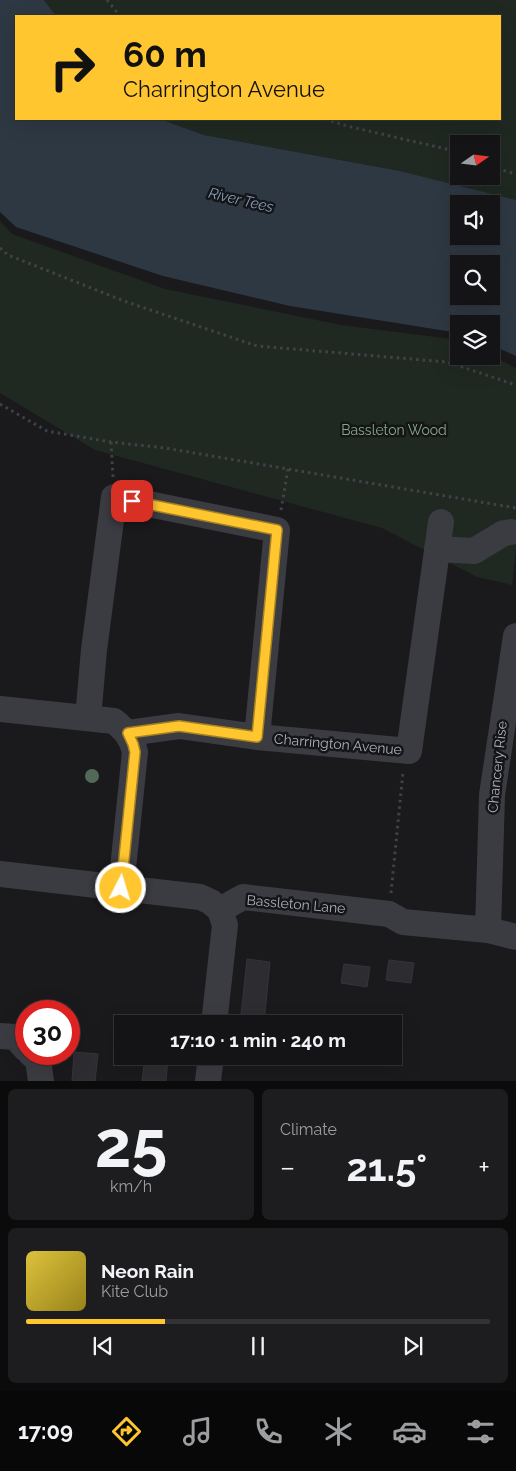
<!DOCTYPE html>
<html lang="en">
<head>
<meta charset="utf-8">
<style>
	body { margin:0; font-family:Raleway,sans-serif; background:#1d1d1f; color:#f1f3f6; height:100vh; display:flex; flex-direction:column; font-size:19px; white-space:nowrap }
	* { box-sizing:border-box; margin:0 }
	p { font-size:16px; color:#9d9ea1 }
	.icon { flex:none; width:28px; height:28px; fill:none; stroke:currentColor; stroke-width:2; stroke-linecap:round; stroke-linejoin:round }
	.map { position:relative; height:1081px; overflow:hidden }
	.panel { display:flex; flex-direction:column; gap:8px; padding:8px; background:#0b0b0c; flex:1 }
	.panel>* { flex:none }
	.top-card { position:absolute; left:15px; top:15px; width:486px; height:105px; border-radius:0px; box-shadow:0 5px 20px #0002,0 0 0 1px #333335; background:#ffc630; color:#111; overflow:hidden }
	.needle { width:32px; rotate:76deg }
	.fabs { position:absolute; left:450px; top:135px; display:grid; gap:10px }
	.fabs a { display:grid; place-items:center; width:50px; height:50px; border-radius:0px; background:#141416; box-shadow:0 5px 20px #0002,0 0 0 1px #333335; font-size:25px }
	.speed { position:absolute; left:15px; top:1000px; display:flex; gap:10px; font-size:25px; font-weight:700; text-align:center }
	.speed>* { display:grid; place-content:center; width:65px; height:65px; border-radius:50%; background:#141416; box-shadow:0 5px 20px #0002,0 0 0 1px #333335; line-height:1 }
	.speed .limit { border:8px solid #d22; background:#fff; color:#111 }
	.pin { position:absolute; display:grid; place-items:center; width:42px; height:42px; color:#fff; margin:-21px; border-radius:10px; box-shadow:0 2px 8px #0006 }
	.me { position:absolute; width:55px; margin:-28px; rotate:5deg; stroke-linejoin:round; filter:drop-shadow(0 0 4px #0008) }
	.turn { display:flex; align-items:center; gap:18px; height:105px; padding:0 25px; font-size:22px }
	.turn .icon { width:65px; height:65px; stroke-width:2.5 }
	.turn b { display:block; font-size:35px; line-height:42px }
	.big { font-size:38px; font-weight:700; line-height:1.1 }
	.panel .widget { flex:1; display:flex; flex-direction:column; justify-content:center; gap:8px; min-width:0; padding:0 18px; border-radius:8px; background:#1d1d1f }
	.panel .dial { align-items:center; gap:0 }
	.dial b { font-size:65px; line-height:1 }
	.song { display:flex; align-items:center; gap:15px }
	.cover { width:60px; height:60px; border-radius:8px; background:linear-gradient(135deg,hsl(50 70% 55%),hsl(50 70% 35%)) }
	.played { height:5px; border-radius:2px; background:linear-gradient(90deg,#ffc630 30%,#333335 30%) }
	.keys { display:flex; justify-content:space-around; direction:ltr }
	.heat { display:flex; justify-content:space-between; align-items:center; font-size:28px; direction:ltr }
	.panel .tiles { flex:1; display:grid; gap:8px; grid-template-columns:1fr 1fr }
	.widget:last-child { grid-column:span 2 }
	.trip { position:absolute; left:114px; top:1015px; width:288px; height:50px; border-radius:0px; background:#141416; box-shadow:0 5px 20px #0002,0 0 0 1px #333335; font-weight:700; line-height:50px; text-align:center }
	.tab-bar { display:flex; height:80px; justify-content:space-around; align-items:center; background:#080809; color:#9d9ea1 }
	.tab-bar .icon { width:35px; height:35px }
	.tab-bar .on { color:#ffc630 }
	.tab-bar b { font-size:22px; color:#f1f3f6 }
	.map>svg:first-child { display:block }
	.green { fill:#1f2921; fill-rule:evenodd }
	.water { fill:#2e3843; fill-rule:evenodd }
	.building { fill:#2d2d31; stroke:#343439 }
	.lines { fill:none; stroke-linecap:round; stroke-linejoin:round }
	.path { stroke:#414249; stroke-width:3; stroke-dasharray:2.5 4; stroke-linecap:butt }
	.minor { stroke:#3b3b42; stroke-width:26 }
	.tree { fill:#536957 }
	.route-casing { stroke:#a6811f; stroke-width:12 }
	.route { stroke:#ffc630; stroke-width:9 }
	.labels { text-anchor:middle; dominant-baseline:central; stroke-width:5; stroke-linejoin:round; paint-order:stroke }
	.park-label { font-size:14px; fill:#81aa86; stroke:#151518 }
	.street-label { font-size:14px; fill:#acb0bd; stroke:#151518 }
	.water-label { font-size:15px; font-style:italic; fill:#809cbb; stroke:#151518 }
</style>
</head>
<body>
<div class="map">
<svg width="516" height="1081" viewBox="0 0 516 1081">
	<rect width="100%" height="100%" fill="#1a1a1d"/>
	<path class="green" d="M44,0H516V200L400,171L204,135L160,119H500V16H56ZM459,144H491V176H459Z
		M0,221L12,234L165,289L341,325L459,340V356H491L516,368V550L512,585L477,577L382,528L95,450L0,393Z"/>
	<path class="water" d="M0,0H44L56,16H16V119H160L204,135L400,171L516,200V356L491,345V324H459V333L290,306L163,276L16,227L0,212ZM459,204H491V236H459ZM459,264H491V296H459Z"/>
	<path class="building" d="M247,959L270,962L264,1024H240Z
		M389,960L414,963L411,983L386,980Z
		M344,964L370,967L367,987L341,983Z
		M74,1052L98,1054L95,1081H72Z
		M145,1057L168,1059L166,1081H142Z"/>
	<g class="lines">
		<path class="path" d="M107,0L120,16
			M325,119L347,126L459,152
			M491,167L516,174
			M0,248L8,255L124,301L257,346L447,362L516,385
			M0,404L47,431L111,442L165,448L516,508
			M111,442L113,477
			M281,510L288,469
			M391,893L403,772"/>
		<path class="minor" d="M437,549L474,551L504,533L511,532
			M0,709L114,721C125,730 132,738 135,752L121,888
			M88,718L94,650L114,497L277,530L257,737
			M128,733L179,726L257,737L409,751L441,522
			M0,874L200,897L211,902L220,910
			M220,910L243,897L389,914L403,922L488,930L516,937
			M488,930L492,795L516,636
			M214,1024L225,925L220,910
			M0,1036L15,1037L26,1049
			M31,1054L38,1060L41,1081
			M208,1081L211,1056"/>
	</g>
	<circle class="tree" cx="92" cy="776" r="7"/>
	<g class="lines">
		<defs>
			<path id="route" d="M121,888L135,752L133,744L128,733L179,726L257,737L277,530L132,501"/>
		</defs>
		<use href="#route" class="route-casing"/>
		<use href="#route" class="route"/>
	</g>
	<g class="labels">
		<g class="park-label">
			<text x="394" y="430">Bassleton Wood</text>
		</g>
		<g class="street-label">
			<text transform="translate(338 744) rotate(5)">Charrington Avenue</text>
			<text transform="translate(497 767) rotate(-84)">Chancery Rise</text>
			<text transform="translate(296 904) rotate(5)">Bassleton Lane</text>
		</g>
		<g class="water-label">
			<text transform="translate(241 200) rotate(13)">River Tees</text>
		</g>
	</g>
</svg>
<div class="fabs">
<a><svg class="needle" viewBox="-14 -14 28 28"><path d="M0-13l5 13h-10z" fill="#e53935"/><path d="M0 13l5-13h-10z" fill="#9d9ea1"/></svg></a>
<a><svg class="icon" aria-label="sound" viewBox="0 0 24 24"><path d="M4 9h4l5-4v14l-5-4H4zM17 9q2 3 0 6"/></svg></a>
<a><svg class="icon" aria-label="search" viewBox="0 0 24 24"><circle cx="10" cy="10" r="6"/><path d="M15 15l6 6"/></svg></a>
<a><svg class="icon" aria-label="layers" viewBox="0 0 24 24"><path d="M12 4l9 5-9 5-9-5zM3 14l9 5 9-5"/></svg></a>
</div>
<div class="speed"><div class="limit">30</div></div>
<div class="pin" style="left:132px;top:501px;background:#d93025"><svg class="icon" aria-label="arrive" viewBox="0 0 24 24"><path d="M6 21V4h12l-3 4 3 4H6"/></svg></div>
<svg class="me" style="left:121px;top:888px" viewBox="-20 -20 40 40"><circle r="17" fill="#ffc630" stroke="#fff" stroke-width="3"/><path d="M0-11L8 9 0 5-8 9z" fill="#fff"/></svg>
<div class="trip">17:10 · 1 min · 240 m</div>
<div class="top-card">
<div class="turn"><svg class="icon" aria-label="right" viewBox="0 0 24 24"><path d="M7 20v-9h11M14 6l5 5-5 5"/></svg><div><b>60 m</b>Charrington Avenue</div></div>
</div>
</div>
<section class="panel">
<div class="tiles">
<div class="widget dial"><b>25</b><p>km/h</p></div>
<div class="widget"><p>Climate</p>
<div class="heat"><a>−</a><b class="big">21.5°</b><a>+</a></div>
</div>
<div class="widget">
<div class="song"><i class="cover"></i><div><b>Neon Rain</b><p>Kite Club</p></div></div>
<div class="played"></div>
<div class="keys"><svg class="icon" aria-label="previous" viewBox="0 0 24 24"><path d="M18 5L8 12l10 7zM5 5v14"/></svg><svg class="icon" aria-label="pause" viewBox="0 0 24 24"><path d="M8 5v14M16 5v14"/></svg><svg class="icon" aria-label="next" viewBox="0 0 24 24"><path d="M6 5l10 7-10 7zM19 5v14"/></svg></div>
</div>
</div>
</section>
<nav class="tab-bar">
<b>17:09</b>
<svg class="icon on" aria-label="directions" viewBox="0 0 24 24"><path d="M12 3l9 9-9 9-9-9zM9 14v-3h6M13 9l2 2-2 2"/></svg>
<svg class="icon" aria-label="music" viewBox="0 0 24 24"><path d="M9 18V5l10-2v13"/><circle cx="6" cy="18" r="3"/><circle cx="16" cy="16" r="3"/></svg>
<svg class="icon" aria-label="phone" viewBox="0 0 24 24"><path d="M5 4h4l2 5-3 2q2 4 5 5l2-3 5 2v4C11 20 4 13 5 4z"/></svg>
<svg class="icon" aria-label="climate" viewBox="0 0 24 24"><path d="M12 3v18M4 7l16 10M4 17L20 7"/></svg>
<svg class="icon" aria-label="car" viewBox="0 0 24 24"><path d="M5 17H2v-5l4-1 3-4h7l3 4 3 1v5h-3M9 17h6M6 11h13"/><circle cx="7" cy="17" r="2"/><circle cx="17" cy="17" r="2"/></svg>
<svg class="icon" aria-label="filters" viewBox="0 0 24 24"><path d="M4 7h16M4 17h16"/><circle cx="9" cy="7" r="2"/><circle cx="15" cy="17" r="2"/></svg>
</nav>
</body>
</html>
